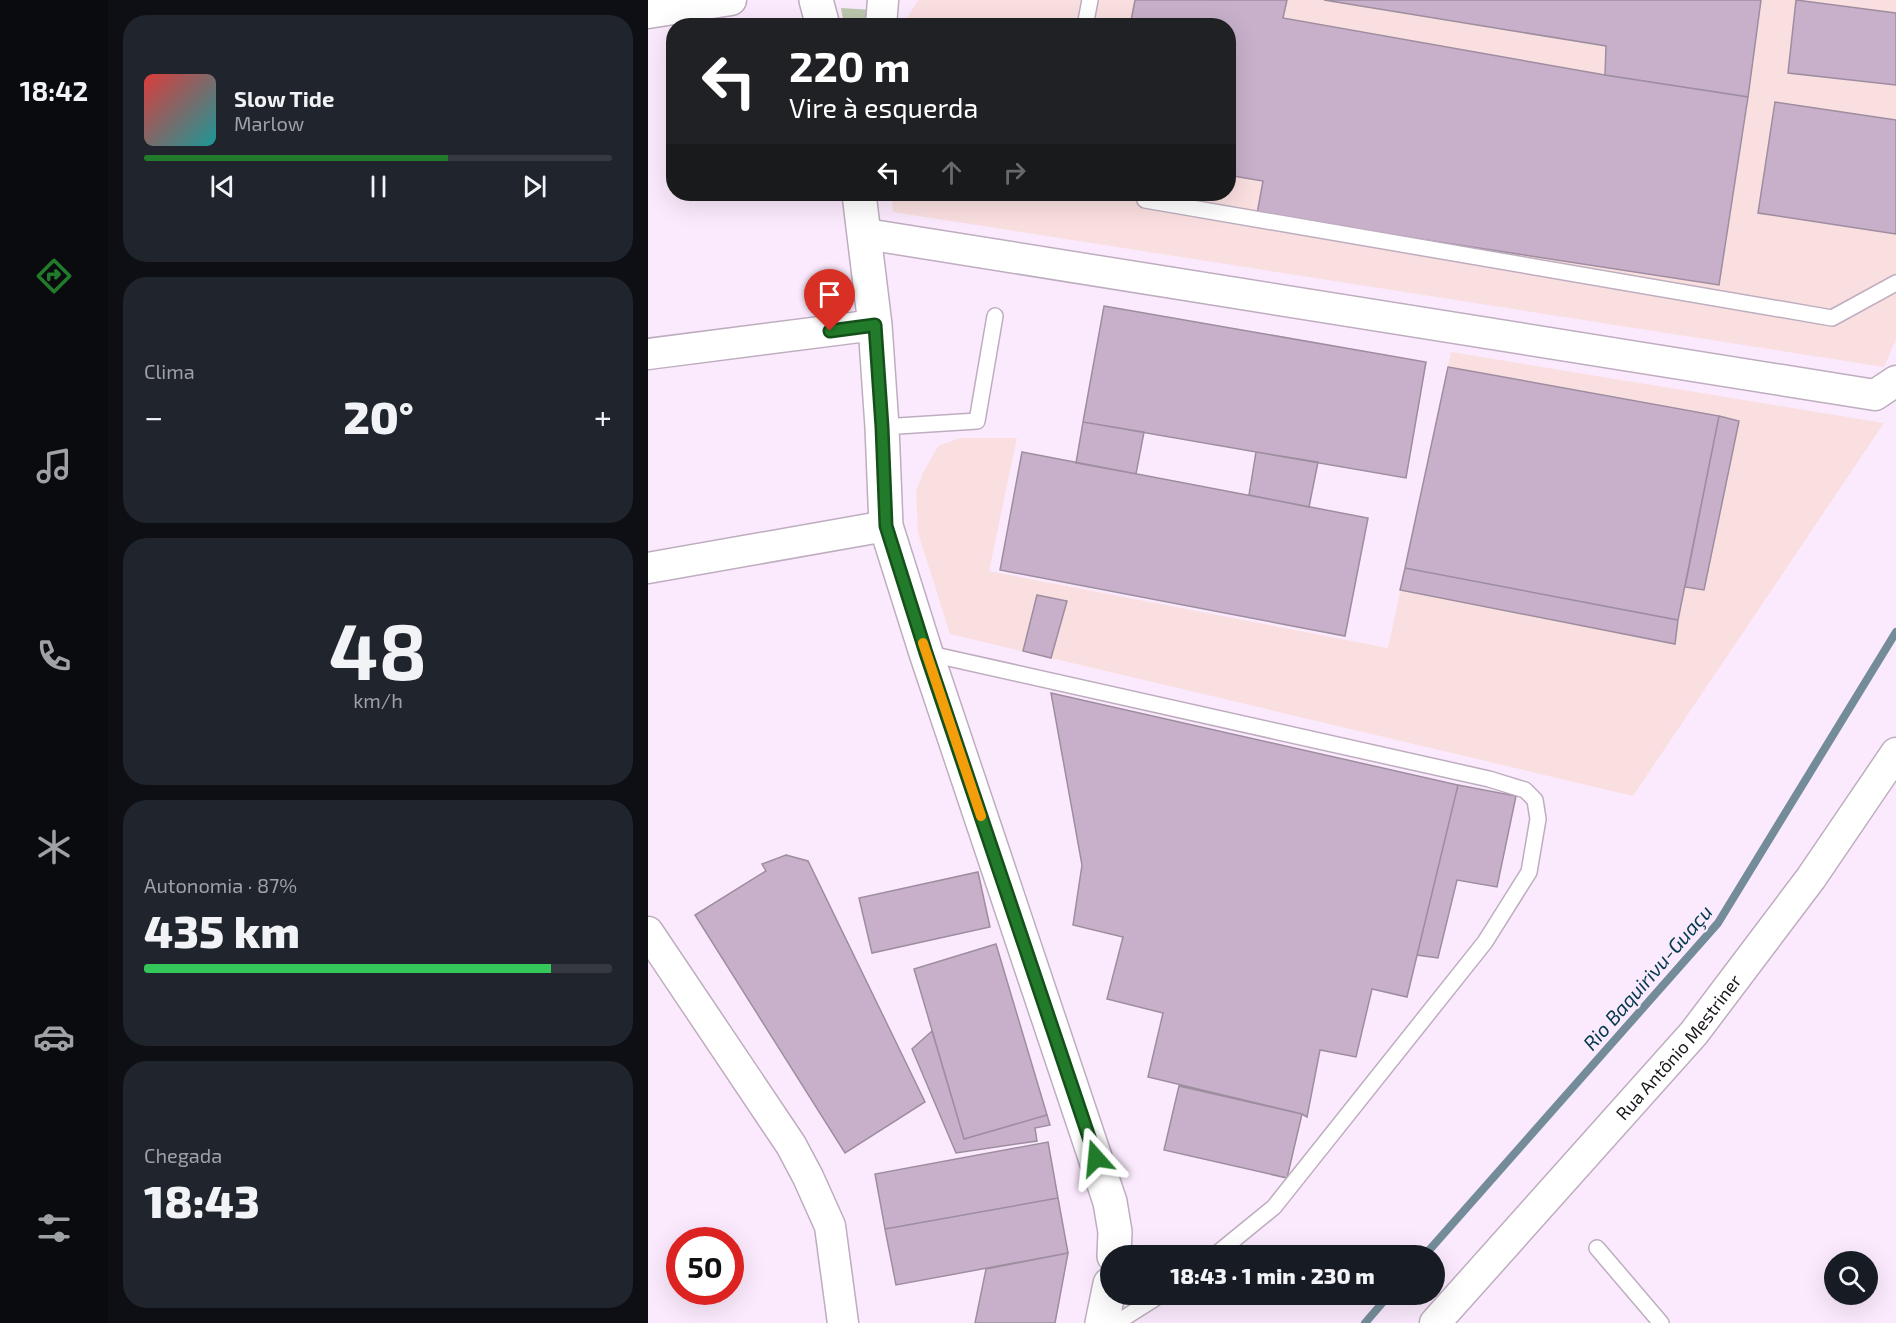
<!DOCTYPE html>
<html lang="pt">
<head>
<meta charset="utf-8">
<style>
	body { margin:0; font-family:"Exo 2",sans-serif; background:#20242c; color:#f1f3f6; height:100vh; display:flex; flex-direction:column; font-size:22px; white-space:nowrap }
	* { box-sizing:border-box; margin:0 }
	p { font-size:20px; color:#9ea1a6 }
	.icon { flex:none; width:33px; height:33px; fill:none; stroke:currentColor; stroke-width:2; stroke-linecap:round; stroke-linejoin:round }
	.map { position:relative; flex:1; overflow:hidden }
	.details { display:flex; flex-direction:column; gap:15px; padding:15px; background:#0d0f14; width:540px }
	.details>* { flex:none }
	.hud { position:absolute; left:18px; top:18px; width:570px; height:183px; border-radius:24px; box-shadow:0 6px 24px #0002; background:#202124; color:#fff; overflow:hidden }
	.tools { position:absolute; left:1176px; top:1251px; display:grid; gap:12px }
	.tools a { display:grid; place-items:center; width:54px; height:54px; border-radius:50%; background:#171b24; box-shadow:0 6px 24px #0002; font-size:30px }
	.speed { position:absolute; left:18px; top:1227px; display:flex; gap:12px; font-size:30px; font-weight:700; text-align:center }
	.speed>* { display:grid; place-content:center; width:78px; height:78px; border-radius:50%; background:#171b24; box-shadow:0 6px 24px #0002; line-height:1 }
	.speed .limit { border:9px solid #d22; background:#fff; color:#111 }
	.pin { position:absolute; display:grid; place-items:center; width:51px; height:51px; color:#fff; margin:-62px -26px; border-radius:50% 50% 50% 0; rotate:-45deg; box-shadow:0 0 6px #0007 }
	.pin .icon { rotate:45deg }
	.me { position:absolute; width:66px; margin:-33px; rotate:342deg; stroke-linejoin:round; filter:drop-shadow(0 0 4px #0008) }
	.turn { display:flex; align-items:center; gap:21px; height:126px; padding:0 24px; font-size:27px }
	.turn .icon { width:78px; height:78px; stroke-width:2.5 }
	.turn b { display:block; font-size:42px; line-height:51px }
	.lanes { display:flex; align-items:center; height:57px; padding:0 24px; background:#0003; justify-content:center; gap:30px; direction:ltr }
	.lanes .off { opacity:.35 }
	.big { font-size:45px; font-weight:800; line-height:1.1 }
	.details .card { flex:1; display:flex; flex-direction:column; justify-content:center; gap:9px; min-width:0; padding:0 21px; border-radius:24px; background:#20242c }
	.details .dial { align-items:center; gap:0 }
	.dial b { font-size:78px; line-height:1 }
	.song { display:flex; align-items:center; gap:18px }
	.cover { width:72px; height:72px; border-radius:9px; background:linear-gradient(135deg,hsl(0 70% 55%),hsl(180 70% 35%)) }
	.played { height:6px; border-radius:3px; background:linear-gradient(90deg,#217b2a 65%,#363941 65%) }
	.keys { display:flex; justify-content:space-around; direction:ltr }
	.heat { display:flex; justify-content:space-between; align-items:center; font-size:33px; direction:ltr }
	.charge { height:9px; border-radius:4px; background:linear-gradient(90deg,#34c759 87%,#363941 0) }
	.trip { position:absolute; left:452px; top:1245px; width:345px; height:60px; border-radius:30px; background:#171b24; box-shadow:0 6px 24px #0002; font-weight:800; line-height:60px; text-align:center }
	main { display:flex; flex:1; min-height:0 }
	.tab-bar { display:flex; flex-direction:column; width:108px; justify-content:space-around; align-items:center; background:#090b0e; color:#9ea1a6 }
	.tab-bar .icon { width:42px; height:42px }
	.tab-bar .current { color:#217b2a }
	.tab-bar b { font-size:27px; color:#f1f3f6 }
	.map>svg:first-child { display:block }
	.industrial { fill:#fadfe0 }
	.green { fill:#bcc7ad }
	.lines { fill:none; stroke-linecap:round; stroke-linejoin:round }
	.stream { stroke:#748c9a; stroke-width:8 }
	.building { fill:#c8b0cb; stroke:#9d8d9f; stroke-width:1.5 }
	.lane-casing { stroke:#beadbf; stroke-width:18 }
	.street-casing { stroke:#beadbf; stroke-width:33 }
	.secondary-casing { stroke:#beadbf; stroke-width:36 }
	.lane { stroke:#fff; stroke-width:15 }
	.street { stroke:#fff; stroke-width:30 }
	.secondary { stroke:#fff; stroke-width:33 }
	.route-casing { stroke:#15501b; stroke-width:15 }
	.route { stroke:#217b2a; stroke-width:10 }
	.slow { stroke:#f59e0b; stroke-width:10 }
	.labels { text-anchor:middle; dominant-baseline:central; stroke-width:4.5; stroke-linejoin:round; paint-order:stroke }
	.street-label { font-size:18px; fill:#1a151b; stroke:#fbeafd }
	.water-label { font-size:20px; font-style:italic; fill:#02394c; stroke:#fbeafd }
</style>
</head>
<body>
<main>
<nav class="tab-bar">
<b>18:42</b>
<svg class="icon current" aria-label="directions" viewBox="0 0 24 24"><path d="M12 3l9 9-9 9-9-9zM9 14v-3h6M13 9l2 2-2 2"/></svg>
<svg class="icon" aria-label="music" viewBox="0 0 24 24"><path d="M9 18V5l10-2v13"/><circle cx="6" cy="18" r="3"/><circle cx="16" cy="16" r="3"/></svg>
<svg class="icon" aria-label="phone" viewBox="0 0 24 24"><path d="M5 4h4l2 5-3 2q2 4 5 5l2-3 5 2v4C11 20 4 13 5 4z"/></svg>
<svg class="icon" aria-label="climate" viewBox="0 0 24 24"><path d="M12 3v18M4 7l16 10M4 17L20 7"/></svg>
<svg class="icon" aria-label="car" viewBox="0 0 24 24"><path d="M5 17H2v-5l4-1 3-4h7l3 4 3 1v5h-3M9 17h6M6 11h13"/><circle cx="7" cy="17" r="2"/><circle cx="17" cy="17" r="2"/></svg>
<svg class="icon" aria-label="filters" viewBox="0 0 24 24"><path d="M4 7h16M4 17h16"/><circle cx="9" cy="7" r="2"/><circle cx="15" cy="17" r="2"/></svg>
</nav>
<section class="details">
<div class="card">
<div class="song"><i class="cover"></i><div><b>Slow Tide</b><p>Marlow</p></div></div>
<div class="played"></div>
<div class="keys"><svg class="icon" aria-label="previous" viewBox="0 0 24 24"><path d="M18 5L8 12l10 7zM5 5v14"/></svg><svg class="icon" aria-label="pause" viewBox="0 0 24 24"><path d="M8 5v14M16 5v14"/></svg><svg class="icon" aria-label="next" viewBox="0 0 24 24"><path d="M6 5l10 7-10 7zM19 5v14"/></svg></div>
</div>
<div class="card"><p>Clima</p>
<div class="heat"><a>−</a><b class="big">20°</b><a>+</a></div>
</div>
<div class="card dial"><b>48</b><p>km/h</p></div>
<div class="card"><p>Autonomia · 87%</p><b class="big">435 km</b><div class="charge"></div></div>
<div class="card"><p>Chegada</p><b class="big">18:43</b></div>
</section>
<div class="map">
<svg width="1248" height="1323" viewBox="0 0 1248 1323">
	<rect width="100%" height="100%" fill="#fbeafd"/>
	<path class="industrial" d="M270,0H1248V339L1236,367L245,212L244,194H580V26L255,25Z
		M803,352L1236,423L985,796L302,634L270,533L268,491L275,473L290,446L312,438H369L341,571L740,648Z"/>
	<path class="green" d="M193,8L225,10L219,25H196Z"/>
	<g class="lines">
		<path class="stream" d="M776,1256L1070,923L1248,632
			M717,1323L742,1294"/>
	</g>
	<path class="building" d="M487,0H639L635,18L957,75L1100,97L1071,285L609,214L615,181L580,175V26H482Z
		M676,0H1113L1100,97L957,75L958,46Z
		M1148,0L1248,13V85L1140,73Z
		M1127,102L1248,120V234L1110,213Z
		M456,306L778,362L758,478L435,422Z
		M800,367L1071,416L1030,620L757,568Z
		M1071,416L1091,421L1056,590L1037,587Z
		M435,422L496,432L488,474L428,463Z
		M374,452L720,518L697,636L352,570Z
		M608,452L670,462L661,507L601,495Z
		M757,568L1030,620L1027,644L752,590Z
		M389,595L419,601L403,658L375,651Z
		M403,693L810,785L759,997L724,989L708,1057L672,1050L659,1117L654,1114L500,1077L515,1013L459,999L475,937L425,925L434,865Z
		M810,785L868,796L849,887L809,880L790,958L769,955Z
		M138,855L160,861L277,1102L197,1153L47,915L118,871L114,864Z
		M330,872L342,927L224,953L211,898Z
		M348,944L399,1115L316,1139L266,969Z
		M284,1031L316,1139L399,1115L402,1125L387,1128L389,1141L308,1153L264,1049Z
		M531,1086L654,1114L639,1178L516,1150Z
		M400,1142L410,1198L237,1229L227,1174Z
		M410,1198L420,1253L248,1285L237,1229Z
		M420,1253L407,1323H327L338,1269Z"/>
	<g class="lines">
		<defs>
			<path id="lane" d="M437,26L442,0
				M498,194L497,200L1184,318L1248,283
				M234,427L329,421L347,316
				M278,653L841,779L877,790L887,800L890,819L881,872L837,942L626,1207L566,1256
				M949,1248L1013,1323
				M468,1323L514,1294"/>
			<g id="street">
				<path d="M0,13L83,0"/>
				<path d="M233,26L235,0"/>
				<path d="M218,234L1227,395L1248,381"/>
				<path d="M0,354L227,325"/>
				<path d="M0,568L238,526"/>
				<path d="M0,932L143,1145L160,1177L182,1226L195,1323"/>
				<path id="s1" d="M787,1323L1046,1033L1163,878L1248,753"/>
			</g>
			<path id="secondary" d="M168,0L175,26
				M211,194L227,325L234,427L238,526L278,653L462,1202L467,1232L466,1256
				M454,1323L462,1284"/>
		</defs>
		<use href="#lane" class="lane-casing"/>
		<use href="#street" class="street-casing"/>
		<use href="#secondary" class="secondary-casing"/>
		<use href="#lane" class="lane"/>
		<use href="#street" class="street"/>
		<use href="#secondary" class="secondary"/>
	</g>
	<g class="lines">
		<defs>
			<path id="route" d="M182,331L227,325L234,427L238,526L278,653L448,1158"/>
		</defs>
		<use href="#route" class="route-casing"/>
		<use href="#route" class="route"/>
		<path class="slow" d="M275,643L333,816"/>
	</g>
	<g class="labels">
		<g class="street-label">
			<text stroke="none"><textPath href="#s1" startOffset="368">Rua Antônio Mestriner</textPath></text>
		</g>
		<g class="water-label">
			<text transform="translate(999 977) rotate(-49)">Rio Baquirivu-Guaçu</text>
		</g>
	</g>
</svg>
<div class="tools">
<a><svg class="icon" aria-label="search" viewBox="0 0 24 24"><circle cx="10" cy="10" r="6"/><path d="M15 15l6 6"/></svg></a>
</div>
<div class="speed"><div class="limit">50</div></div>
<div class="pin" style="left:182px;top:331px;background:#d93025"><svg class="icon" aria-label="arrive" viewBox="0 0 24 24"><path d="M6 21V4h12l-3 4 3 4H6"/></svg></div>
<svg class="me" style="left:448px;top:1158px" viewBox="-20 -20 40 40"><path d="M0-17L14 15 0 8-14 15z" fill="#217b2a" stroke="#fff" stroke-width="4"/></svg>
<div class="trip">18:43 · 1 min · 230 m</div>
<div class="hud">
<div class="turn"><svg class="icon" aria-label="left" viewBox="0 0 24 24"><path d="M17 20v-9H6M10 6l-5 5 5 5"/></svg><div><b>220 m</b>Vire à esquerda</div></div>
<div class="lanes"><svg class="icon" aria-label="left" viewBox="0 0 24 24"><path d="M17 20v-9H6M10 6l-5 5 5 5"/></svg><svg class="icon off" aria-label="ahead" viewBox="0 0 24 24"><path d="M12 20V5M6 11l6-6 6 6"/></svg><svg class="icon off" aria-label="right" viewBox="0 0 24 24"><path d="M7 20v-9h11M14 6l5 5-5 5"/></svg></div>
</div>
</div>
</main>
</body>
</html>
